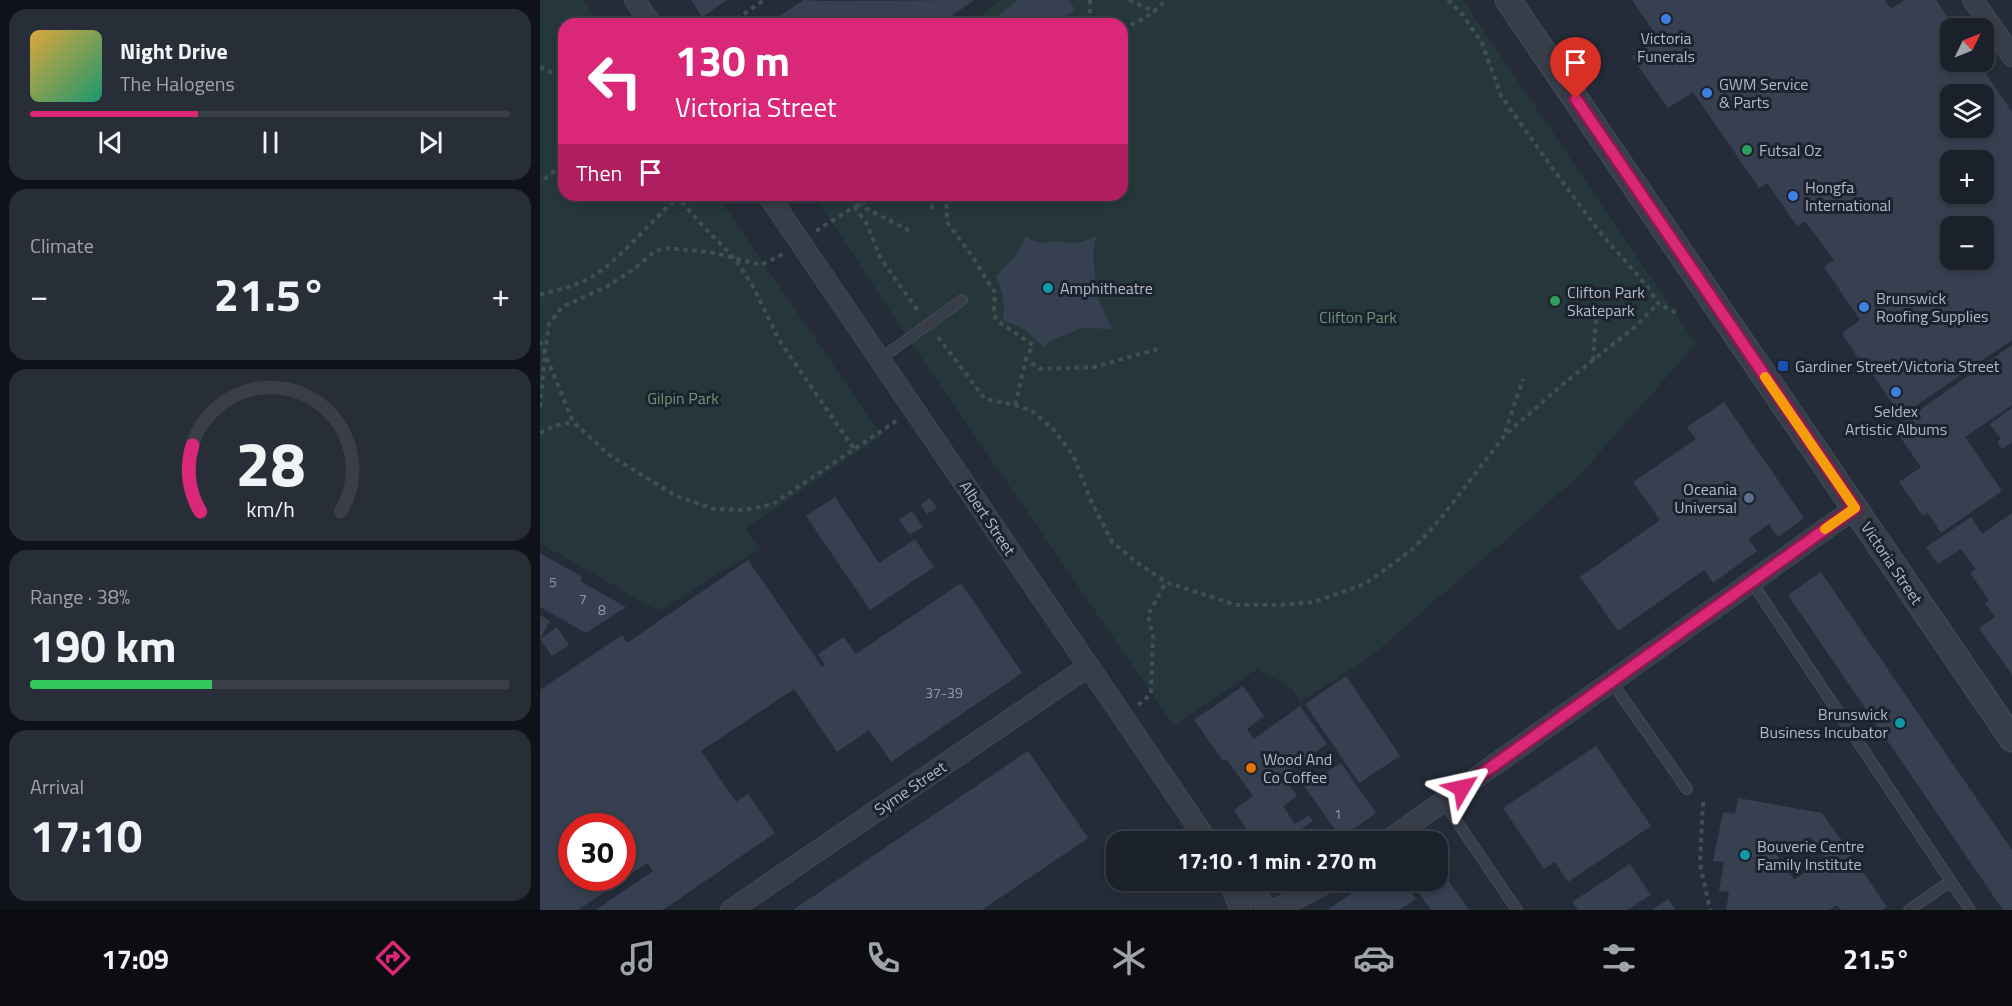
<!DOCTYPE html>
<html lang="en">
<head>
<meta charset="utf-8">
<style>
	body { margin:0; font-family:"Titillium Web",sans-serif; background:#282e37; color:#f1f3f6; height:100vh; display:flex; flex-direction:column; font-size:22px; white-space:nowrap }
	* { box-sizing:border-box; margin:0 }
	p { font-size:20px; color:#a0a3a9 }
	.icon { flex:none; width:33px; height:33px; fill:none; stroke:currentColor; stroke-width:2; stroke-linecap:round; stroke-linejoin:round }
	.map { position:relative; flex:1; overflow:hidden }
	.panel { display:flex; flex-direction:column; gap:9px; padding:9px; background:#0f1218; width:540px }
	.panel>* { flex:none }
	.banner { position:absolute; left:18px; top:18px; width:570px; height:183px; border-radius:18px; box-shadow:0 3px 9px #0003,0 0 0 2px #393e47; background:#db2777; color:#fff; overflow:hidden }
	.needle { width:39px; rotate:47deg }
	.fabs { position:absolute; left:1400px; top:18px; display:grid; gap:12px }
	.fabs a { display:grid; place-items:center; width:54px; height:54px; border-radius:12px; background:#1b212b; box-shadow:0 3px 9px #0003,0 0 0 2px #393e47; font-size:30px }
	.speed { position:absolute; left:18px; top:813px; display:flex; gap:12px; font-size:30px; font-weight:700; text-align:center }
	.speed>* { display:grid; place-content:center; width:78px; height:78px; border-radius:50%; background:#1b212b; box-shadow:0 3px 9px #0003,0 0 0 2px #393e47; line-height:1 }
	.speed .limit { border:9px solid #d22; background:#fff; color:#111 }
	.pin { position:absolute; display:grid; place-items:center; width:51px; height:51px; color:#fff; margin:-62px -26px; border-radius:50% 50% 50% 0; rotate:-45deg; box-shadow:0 0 6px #0007 }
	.pin .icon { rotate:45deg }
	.me { position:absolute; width:66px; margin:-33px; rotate:54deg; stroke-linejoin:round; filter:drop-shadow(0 0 4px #0008) }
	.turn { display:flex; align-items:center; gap:21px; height:126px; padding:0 18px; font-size:27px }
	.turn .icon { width:78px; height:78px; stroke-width:2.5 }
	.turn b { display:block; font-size:42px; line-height:51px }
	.then { display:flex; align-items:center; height:57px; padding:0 18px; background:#0003; gap:12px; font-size:22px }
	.big { font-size:45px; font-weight:700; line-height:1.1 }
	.panel .card { flex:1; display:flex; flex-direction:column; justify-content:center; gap:9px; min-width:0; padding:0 21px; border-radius:18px; background:#282e37 }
	.panel .dial { align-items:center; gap:0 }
	.dial svg { height:156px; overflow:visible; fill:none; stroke:#393e47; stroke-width:7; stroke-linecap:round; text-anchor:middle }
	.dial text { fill:#f1f3f6; stroke:none }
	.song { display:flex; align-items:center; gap:18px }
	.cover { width:72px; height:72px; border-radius:9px; background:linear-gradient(135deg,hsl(40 70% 55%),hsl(160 70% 35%)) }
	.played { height:6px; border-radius:3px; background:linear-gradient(90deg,#db2777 35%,#393e47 35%) }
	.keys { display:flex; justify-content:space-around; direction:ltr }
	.heat { display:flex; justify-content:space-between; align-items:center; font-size:33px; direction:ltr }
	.charge { height:9px; border-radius:4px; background:linear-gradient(90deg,#34c759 38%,#393e47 0) }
	.trip { position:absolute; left:566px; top:831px; width:342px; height:60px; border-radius:18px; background:#1b212b; box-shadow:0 3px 9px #0003,0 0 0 2px #393e47; font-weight:700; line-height:60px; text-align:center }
	.tab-bar { display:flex; height:96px; justify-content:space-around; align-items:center; background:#0b0d11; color:#a0a3a9 }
	.tab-bar .icon { width:42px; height:42px }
	.tab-bar .on { color:#db2777 }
	.tab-bar b { font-size:27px; color:#f1f3f6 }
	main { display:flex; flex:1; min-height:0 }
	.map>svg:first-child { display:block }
	.green { fill:#25373a }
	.building { fill:#364050; fill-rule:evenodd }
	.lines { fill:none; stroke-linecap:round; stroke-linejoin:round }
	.service-casing { stroke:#404752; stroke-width:12 }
	.minor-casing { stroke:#404752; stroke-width:22 }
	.tertiary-casing { stroke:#404752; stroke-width:27 }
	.path { stroke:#3e5052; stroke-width:4; stroke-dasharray:4.5 4.5; stroke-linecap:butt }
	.service { stroke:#373e49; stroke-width:9 }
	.minor { stroke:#373e49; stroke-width:20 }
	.tertiary { stroke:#373e49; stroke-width:24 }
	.route-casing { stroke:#8e194d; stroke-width:15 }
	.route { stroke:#db2777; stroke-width:10 }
	.slow { stroke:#f59e0b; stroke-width:10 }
	.shop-dot { fill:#3f7fe0; stroke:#1c232e; stroke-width:2 }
	.leisure-dot { fill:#2e9e5b; stroke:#1c232e; stroke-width:2 }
	.culture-dot { fill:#0f9aa8; stroke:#1c232e; stroke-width:2 }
	.transit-dot { fill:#1a4fb4; stroke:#1c232e; stroke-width:2 }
	.service-dot { fill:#5c6f8a; stroke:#1c232e; stroke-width:2 }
	.food-dot { fill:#e8710a; stroke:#1c232e; stroke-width:2 }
	.labels { text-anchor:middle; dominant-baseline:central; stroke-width:6; stroke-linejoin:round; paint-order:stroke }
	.number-label { font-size:14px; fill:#9199a6 }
	.poi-label { font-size:16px; fill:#b2b9c5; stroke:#1c232e; text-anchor:start }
	.park-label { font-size:16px; fill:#6b9576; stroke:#1c232e }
	.street-label { font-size:16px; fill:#b2b9c5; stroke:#1c232e }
</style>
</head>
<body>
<main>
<section class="panel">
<div class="card">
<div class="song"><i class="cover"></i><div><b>Night Drive</b><p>The Halogens</p></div></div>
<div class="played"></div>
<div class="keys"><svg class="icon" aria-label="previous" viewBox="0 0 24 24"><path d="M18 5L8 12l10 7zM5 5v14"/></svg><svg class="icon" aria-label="pause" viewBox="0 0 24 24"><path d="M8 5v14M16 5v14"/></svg><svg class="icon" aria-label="next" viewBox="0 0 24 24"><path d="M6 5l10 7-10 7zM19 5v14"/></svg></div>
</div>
<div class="card"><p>Climate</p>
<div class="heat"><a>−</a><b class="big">21.5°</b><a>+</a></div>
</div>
<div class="card dial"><svg viewBox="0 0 100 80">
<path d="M14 69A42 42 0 1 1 86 69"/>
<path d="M14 69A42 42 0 0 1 10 35" stroke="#db2777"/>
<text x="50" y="56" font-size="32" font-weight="700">28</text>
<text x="50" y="72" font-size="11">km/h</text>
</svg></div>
<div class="card"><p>Range · 38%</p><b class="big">190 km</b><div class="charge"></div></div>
<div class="card"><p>Arrival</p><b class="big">17:10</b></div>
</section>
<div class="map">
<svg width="1472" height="910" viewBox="0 0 1472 910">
	<rect width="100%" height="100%" fill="#242c39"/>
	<path class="green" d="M0,0H43L59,24H24V195H177L342,436L206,528L219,549L118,611L0,543Z
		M460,0H923L1156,344L1038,477L830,657L760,702L751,687L717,669L634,726L372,344L274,195H582V24H430Z"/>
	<path class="building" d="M151,0H187L162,17Z
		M263,0L284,1L434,0L400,24H228Z
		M478,0H528L535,9L517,24H458L454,19Z
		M1092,0H1345L1351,9L1365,0H1396L1415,28H1410V62H1438L1472,112V340L1361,416L1321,357L1318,358L1303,335V332L1320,320L1284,267L1294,260L1265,221L1257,226L1227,183L1219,188L1153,92L1128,108L1092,57L1118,38ZM1410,94H1443V128H1410ZM1410,160H1443V194H1410ZM1410,226H1443V260H1410Z
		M486,236L493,241L502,243L515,241L526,243L541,242L556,237L553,255L557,296L572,329L543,328L514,339L503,347L490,334L480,327L463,321L464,306L462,292L456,276L476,255Z
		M1472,345V405L1425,437L1462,491L1401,533L1388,513L1383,516L1359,482L1381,467L1354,428Z
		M1184,402L1264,518L1238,537L1229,524L1208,539L1217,551L1173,583L1164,570L1078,631L1040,577L1120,520L1093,482L1156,439L1147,427Z
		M1472,408V442L1462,449L1457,442L1461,439L1450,424Z
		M295,497L339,563L375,539L394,567L330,610L266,516Z
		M390,498L397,508L387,514L381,505Z
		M372,511L383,527L370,535L359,519Z
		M1472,513V675L1439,628L1455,617L1445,603L1449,600L1430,573L1436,569L1421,549L1398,564L1386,547L1431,517L1442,534Z
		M0,553L42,577L40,581L86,607L46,633L0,607Z
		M208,560L282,667L285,665L278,654L304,637L316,654L421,583L482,673L351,762L329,730L297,752L254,689L161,751L196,802L208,794L235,833L123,910H56L113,871L107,863L38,910H0V690L82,635L87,643ZM32,826H82V878H32Z
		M1281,572L1472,850V910H1463L1248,595Z
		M0,615L10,621L0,639L17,627L29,645L12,656L0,639Z
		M806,676L860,756L819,783L765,704Z
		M703,686L724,716L707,729L714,739L760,706L787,744L742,775L757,796L743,806L755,824L769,815L773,821L754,834L760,842H711L705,832L708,831L694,810L713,796L686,759L683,761L654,720Z
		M1056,746L1111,826L1028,882L1015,862L1004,869L963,808Z
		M488,751L548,838L442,910H253Z
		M801,763L836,813L801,838L764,786Z
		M1198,798L1282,813L1347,907L1343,910H1301L1297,905L1289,910H1186L1189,892L1179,891L1184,862L1173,861L1183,812L1195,814ZM1270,836L1285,858L1254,880L1233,850L1234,842L1243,845L1242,848L1257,851L1258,847L1267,849Z
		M897,864L929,910H891L870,880H897Z
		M1090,864L1111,895L1087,910H1038L1032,902Z
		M830,880H863L876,899L859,910H788Z
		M1128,899L1136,910H1112Z"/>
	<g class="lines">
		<defs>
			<path id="service" d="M340,359L422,300
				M1211,581L1430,910
				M1071,681L1147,789
				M903,801L977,910
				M1369,910L1411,881"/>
			<path id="minor" d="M95,0L111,24
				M1433,0L1472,56
				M228,195L668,842
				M846,842L1315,508
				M688,880L701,910
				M702,880L725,905
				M739,908L791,880
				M191,910L549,666"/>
			<path id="tertiary" d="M968,0L1472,739"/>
		</defs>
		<use href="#service" class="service-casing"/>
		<use href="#minor" class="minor-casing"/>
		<use href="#tertiary" class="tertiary-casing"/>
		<path class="path" d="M550,0V24
			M589,0L615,12
			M908,0L922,14L942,43L961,96L1013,169L1059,231L1106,285L1118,303L1131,311L1140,313
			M189,24L224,0
			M582,28C601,22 612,14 626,0
			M0,67L24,78
			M4,179L24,164
			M136,195L159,222L195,259L214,288L239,340L314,449
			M324,195L319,205L372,232
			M406,195L407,222L432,256L455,293L454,310L456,320L493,345L486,359L500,369L554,367L618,349
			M314,207L327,224L341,259L379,312
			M392,209L393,195
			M276,231L314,207L341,195
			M0,295C17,289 32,288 48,279C80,261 109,222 138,198
			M398,337L445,399L475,405L492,411L513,429L533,455L551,501L572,542L595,561L626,582L696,605H739L774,602L825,584L874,548L901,518L965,435L1022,385L1097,325L1118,303
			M0,341L33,422L68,454L136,496L174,509L206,510L233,504L356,421
			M1053,360L1057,306
			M475,405L486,359L481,356
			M0,407L5,352L9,324L22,307L68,286L94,269L115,251L128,248L175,253L221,265L243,254
			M965,432L983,379
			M0,433L14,426L33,422
			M598,705L611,694L613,636L608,615L626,582
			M1163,802L1160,864L1170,910"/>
		<use href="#service" class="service"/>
		<use href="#minor" class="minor"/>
		<use href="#tertiary" class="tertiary"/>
	</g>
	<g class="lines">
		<defs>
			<path id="route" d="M922,788L1315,508L1036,99"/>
		</defs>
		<use href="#route" class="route-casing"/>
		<use href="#route" class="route"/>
		<path class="slow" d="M1225,377L1315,508L1285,529"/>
	</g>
	<g class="shop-dot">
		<circle cx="1126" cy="19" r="6"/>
		<circle cx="1167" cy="93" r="6"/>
		<circle cx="1253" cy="196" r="6"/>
		<circle cx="1324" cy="307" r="6"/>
		<circle cx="1356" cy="392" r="6"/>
	</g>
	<g class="leisure-dot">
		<circle cx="1207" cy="150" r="6"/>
		<circle cx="1015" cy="301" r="6"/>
	</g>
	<g class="culture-dot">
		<circle cx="508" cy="288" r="6"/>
		<circle cx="1360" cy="723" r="6"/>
		<circle cx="1205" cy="855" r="6"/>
	</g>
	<rect class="transit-dot" x="1237" y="360" width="12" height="12" rx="3"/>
	<circle class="service-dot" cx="1209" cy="498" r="6"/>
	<circle class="food-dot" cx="711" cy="768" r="6"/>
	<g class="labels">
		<g class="number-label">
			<text x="13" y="581">5</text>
			<text x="43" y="598">7</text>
			<text x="62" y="609">8</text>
			<text x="404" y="692">37-39</text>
			<text x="798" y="813">1</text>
		</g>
		<g class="poi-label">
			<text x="1126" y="38" text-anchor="middle">Victoria<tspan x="1126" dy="18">Funerals</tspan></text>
			<text x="1179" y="84">GWM Service<tspan x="1179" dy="18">&amp; Parts</tspan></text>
			<text x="1219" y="150">Futsal Oz</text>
			<text x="1265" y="187">Hongfa<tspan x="1265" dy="18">International</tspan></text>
			<text x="520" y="288">Amphitheatre</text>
			<text x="1027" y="292">Clifton Park<tspan x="1027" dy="18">Skatepark</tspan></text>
			<text x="1336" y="298">Brunswick<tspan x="1336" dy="18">Roofing Supplies</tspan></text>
			<text x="1255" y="366">Gardiner Street/Victoria Street</text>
			<text x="1356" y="411" text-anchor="middle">Seldex<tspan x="1356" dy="18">Artistic Albums</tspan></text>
			<text x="1197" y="489" text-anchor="end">Oceania<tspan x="1197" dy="18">Universal</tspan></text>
			<text x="1348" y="714" text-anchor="end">Brunswick<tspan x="1348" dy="18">Business Incubator</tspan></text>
			<text x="723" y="759">Wood And<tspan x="723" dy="18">Co Coffee</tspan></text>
			<text x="1217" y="846">Bouverie Centre<tspan x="1217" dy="18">Family Institute</tspan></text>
		</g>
		<g class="park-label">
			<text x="818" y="317">Clifton Park</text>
			<text x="143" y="398">Gilpin Park</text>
		</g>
		<g class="street-label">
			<text transform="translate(448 518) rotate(56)">Albert Street</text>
			<text transform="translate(1352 563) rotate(56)">Victoria Street</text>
			<text transform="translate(370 788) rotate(-34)">Syme Street</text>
		</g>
	</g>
</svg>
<div class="fabs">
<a><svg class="needle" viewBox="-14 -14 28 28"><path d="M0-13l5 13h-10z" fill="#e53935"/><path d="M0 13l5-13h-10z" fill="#a0a3a9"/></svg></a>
<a><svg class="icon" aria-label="layers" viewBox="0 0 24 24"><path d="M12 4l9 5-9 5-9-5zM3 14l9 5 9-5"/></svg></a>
<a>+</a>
<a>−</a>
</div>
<div class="speed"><div class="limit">30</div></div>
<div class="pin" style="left:1036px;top:99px;background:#d93025"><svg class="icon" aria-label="arrive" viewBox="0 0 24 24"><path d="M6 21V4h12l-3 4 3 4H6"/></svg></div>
<svg class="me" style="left:922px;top:788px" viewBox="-20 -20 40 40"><path d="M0-17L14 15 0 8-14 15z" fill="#db2777" stroke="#fff" stroke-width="4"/></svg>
<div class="trip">17:10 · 1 min · 270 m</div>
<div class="banner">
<div class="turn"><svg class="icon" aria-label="left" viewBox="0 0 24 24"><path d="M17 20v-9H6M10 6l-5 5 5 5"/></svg><div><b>130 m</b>Victoria Street</div></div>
<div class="then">Then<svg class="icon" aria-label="arrive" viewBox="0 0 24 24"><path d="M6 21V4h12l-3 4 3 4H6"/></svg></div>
</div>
</div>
</main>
<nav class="tab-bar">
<b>17:09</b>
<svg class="icon on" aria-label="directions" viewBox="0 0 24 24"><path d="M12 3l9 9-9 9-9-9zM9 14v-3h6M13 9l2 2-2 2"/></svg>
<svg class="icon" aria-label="music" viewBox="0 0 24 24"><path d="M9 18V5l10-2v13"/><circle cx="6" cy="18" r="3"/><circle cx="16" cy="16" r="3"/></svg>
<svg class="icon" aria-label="phone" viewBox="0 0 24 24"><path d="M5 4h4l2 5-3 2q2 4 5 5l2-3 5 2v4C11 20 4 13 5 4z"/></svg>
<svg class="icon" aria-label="climate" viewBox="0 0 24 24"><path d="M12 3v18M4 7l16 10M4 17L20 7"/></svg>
<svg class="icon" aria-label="car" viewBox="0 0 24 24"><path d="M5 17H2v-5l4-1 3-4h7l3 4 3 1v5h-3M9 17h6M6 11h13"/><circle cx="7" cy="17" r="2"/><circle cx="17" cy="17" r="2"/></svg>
<svg class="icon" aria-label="filters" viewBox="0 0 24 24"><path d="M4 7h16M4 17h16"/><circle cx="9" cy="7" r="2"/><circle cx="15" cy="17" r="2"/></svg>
<b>21.5°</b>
</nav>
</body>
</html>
